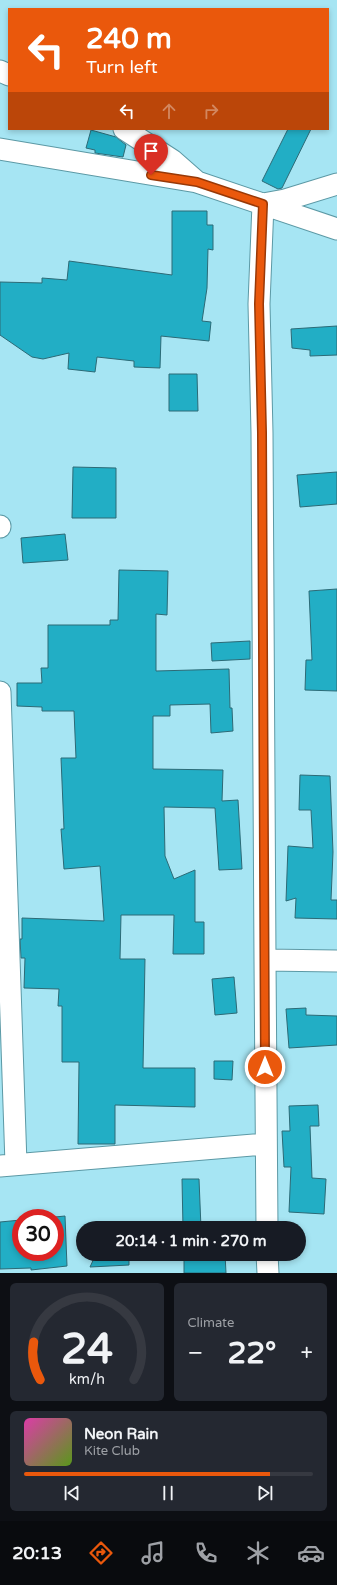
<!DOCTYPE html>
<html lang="en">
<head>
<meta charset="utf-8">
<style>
	body { margin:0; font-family:"Varela Round",sans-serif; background:#242831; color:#f1f3f6; height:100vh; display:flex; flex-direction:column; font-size:15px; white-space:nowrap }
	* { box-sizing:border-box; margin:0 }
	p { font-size:13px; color:#9ea1a6 }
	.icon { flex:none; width:22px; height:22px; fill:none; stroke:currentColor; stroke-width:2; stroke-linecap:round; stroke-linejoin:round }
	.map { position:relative; height:1273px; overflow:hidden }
	.drawer { display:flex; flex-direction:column; gap:10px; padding:10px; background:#0d0f14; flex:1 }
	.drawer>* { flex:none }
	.guide { position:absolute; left:8px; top:8px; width:321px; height:122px; border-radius:0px; box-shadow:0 2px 6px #0003; background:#ea580c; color:#fff; overflow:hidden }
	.speed { position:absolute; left:12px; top:1209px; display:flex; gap:8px; font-size:20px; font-weight:700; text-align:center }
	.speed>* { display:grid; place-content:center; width:52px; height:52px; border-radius:50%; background:#171b24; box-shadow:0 2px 6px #0003; line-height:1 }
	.speed .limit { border:6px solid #d22; background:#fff; color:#111 }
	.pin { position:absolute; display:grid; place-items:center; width:34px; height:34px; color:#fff; margin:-41px -17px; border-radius:50% 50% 50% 0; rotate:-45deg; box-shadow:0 0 4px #0007 }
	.pin .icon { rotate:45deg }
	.me { position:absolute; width:44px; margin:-22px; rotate:0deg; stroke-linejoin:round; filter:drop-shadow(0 0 3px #0008) }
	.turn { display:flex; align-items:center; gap:14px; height:84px; padding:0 12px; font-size:18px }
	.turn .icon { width:52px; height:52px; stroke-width:2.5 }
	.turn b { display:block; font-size:28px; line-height:34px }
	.lanes { display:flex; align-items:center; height:38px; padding:0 12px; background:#0003; justify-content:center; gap:20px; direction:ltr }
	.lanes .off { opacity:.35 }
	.big { font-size:30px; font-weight:700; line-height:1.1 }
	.drawer .tile { flex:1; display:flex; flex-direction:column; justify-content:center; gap:6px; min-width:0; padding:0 14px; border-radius:6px; background:#242831 }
	.drawer .dial { align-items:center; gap:0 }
	.dial svg { height:104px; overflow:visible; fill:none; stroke:#363941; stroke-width:7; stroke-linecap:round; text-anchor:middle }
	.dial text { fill:#f1f3f6; stroke:none }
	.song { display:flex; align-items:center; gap:12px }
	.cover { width:48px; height:48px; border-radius:6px; background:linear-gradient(135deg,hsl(320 70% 55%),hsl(90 70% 35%)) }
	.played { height:4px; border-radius:2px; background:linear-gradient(90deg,#ea580c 85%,#363941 85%) }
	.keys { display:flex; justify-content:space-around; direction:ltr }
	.heat { display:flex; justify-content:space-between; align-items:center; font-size:22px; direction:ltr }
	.drawer .tiles { flex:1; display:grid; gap:10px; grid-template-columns:1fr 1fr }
	.tile:last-child { grid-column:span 2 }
	.trip { position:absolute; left:76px; top:1221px; width:230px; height:40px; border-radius:20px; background:#171b24; box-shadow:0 2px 6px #0003; font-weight:700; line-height:40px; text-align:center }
	.tab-bar { display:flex; height:64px; justify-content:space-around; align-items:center; background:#090b0e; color:#9ea1a6 }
	.tab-bar .icon { width:28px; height:28px }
	.tab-bar .selected { color:#ea580c }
	.tab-bar b { font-size:18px; color:#f1f3f6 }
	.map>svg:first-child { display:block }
	.building { fill:#22aec5; stroke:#2c6a76 }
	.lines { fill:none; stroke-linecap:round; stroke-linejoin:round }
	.minor-casing { stroke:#5c99a5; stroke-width:23 }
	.minor { stroke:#fff; stroke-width:21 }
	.route-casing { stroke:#983908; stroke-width:10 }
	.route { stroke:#ea580c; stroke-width:7 }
</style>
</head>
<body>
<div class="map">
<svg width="337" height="1273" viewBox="0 0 337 1273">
	<rect width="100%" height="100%" fill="#a6e5f3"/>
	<path class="building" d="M288,129H311L282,188L278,189L262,181Z
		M91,130L116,137L126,145L123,157L95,153V150L86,148Z
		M172,211H207V225H213V250L208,249L207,288L202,321L211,322L209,341L161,336L160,368L134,367V361L97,357L95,372L68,369L69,353L43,359L32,357L0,335V282L42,283V278L67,280L69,261L172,275Z
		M337,326V355L310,356V350L292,348L291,329Z
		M169,374H197L198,411H169Z
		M73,467L116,468V518H72Z
		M337,472V504L300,507L297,475Z
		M65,534L68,560L23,563L21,538Z
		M119,570L168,571L167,615L156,614V671L229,669L230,708H232L233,731L211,733L210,704L170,705V716H153V769L223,770L222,801L238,800L242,869L219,870L215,808L164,807L165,856L174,879L195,870V922H204V954H173L174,915H121L120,959H145L143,1068H195V1107L115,1105V1144H78L79,1062H62V1006H58L59,989L24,988L25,958H21L20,939H22V918L104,921L100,866L64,869L61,829H64L61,758H76L74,711H42V707L17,706V683H42L41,668H48V625H110V620H118Z
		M337,589V691L305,690L306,660H312L309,591Z
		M250,641V659L212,661L211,643Z
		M300,775L330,776L333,852L331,900H337V919L295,918L296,898L286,901L288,846L313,848L311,810H299Z
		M234,977L237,1013L215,1015L212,979Z
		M306,1008V1015L337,1016V1045L289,1048L286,1009Z
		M214,1061H233L232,1080L214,1079Z
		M318,1105L319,1126H310L312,1178L326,1179L324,1214L289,1212L291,1167H284L282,1131H290L289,1106Z
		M182,1179H199L201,1228H183Z
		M65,1216L67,1266L31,1270V1268L0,1269V1222L21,1220V1252H55V1218H45Z
		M127,1224V1228H108L110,1225Z
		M96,1254H129V1265L90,1267Z
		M184,1254H225L226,1273H184Z"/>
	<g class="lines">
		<defs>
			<path id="minor" d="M0,71L9,75
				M124,129L172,160L197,182L337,229
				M0,149L197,182
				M0,526V527
				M0,692L16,1164
				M265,960L262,433L259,304L263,204L285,200L337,184
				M0,1166L265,1144
				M267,1228L265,960L337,961
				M267,1254L268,1273"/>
		</defs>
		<use href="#minor" class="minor-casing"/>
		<use href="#minor" class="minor"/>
	</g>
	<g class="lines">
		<defs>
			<path id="route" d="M151,175L197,182L263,204L259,304L262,433L265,1067"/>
		</defs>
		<use href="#route" class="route-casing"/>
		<use href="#route" class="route"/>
	</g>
</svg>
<div class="speed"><div class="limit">30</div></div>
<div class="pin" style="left:151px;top:175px;background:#d93025"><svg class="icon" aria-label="arrive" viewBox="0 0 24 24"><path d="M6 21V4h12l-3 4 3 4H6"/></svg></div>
<svg class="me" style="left:265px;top:1067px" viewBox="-20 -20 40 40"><circle r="17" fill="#ea580c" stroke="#fff" stroke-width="3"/><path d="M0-11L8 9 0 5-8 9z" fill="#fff"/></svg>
<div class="trip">20:14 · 1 min · 270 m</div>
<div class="guide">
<div class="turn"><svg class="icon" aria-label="left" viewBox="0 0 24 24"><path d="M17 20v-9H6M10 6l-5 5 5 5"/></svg><div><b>240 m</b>Turn left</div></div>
<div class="lanes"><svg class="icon" aria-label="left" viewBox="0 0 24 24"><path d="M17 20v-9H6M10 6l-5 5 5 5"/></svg><svg class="icon off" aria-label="ahead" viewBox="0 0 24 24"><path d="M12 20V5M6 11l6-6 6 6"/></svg><svg class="icon off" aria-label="right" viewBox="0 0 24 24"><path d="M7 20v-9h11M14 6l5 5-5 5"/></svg></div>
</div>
</div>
<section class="drawer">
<div class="tiles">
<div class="tile dial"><svg viewBox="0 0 100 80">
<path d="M14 69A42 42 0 1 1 86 69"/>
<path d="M14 69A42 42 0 0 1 9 40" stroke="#ea580c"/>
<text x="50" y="56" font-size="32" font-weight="700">24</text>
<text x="50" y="72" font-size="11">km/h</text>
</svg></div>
<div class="tile"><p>Climate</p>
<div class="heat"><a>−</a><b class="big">22°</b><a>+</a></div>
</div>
<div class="tile">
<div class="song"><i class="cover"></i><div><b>Neon Rain</b><p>Kite Club</p></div></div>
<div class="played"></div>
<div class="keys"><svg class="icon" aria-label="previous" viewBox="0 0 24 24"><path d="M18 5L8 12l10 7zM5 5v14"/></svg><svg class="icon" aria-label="pause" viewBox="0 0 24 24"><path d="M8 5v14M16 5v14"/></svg><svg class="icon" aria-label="next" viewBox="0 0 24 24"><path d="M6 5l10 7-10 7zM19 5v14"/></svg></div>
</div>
</div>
</section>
<nav class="tab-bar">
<b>20:13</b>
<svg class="icon selected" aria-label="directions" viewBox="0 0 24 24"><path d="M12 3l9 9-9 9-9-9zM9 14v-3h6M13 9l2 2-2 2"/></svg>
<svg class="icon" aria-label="music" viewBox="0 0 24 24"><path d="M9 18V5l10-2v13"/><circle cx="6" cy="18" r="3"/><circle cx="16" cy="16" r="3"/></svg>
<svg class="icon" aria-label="phone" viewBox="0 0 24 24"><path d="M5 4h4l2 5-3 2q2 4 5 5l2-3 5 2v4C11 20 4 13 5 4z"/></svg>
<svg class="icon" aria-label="climate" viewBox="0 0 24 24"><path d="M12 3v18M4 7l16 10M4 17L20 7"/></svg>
<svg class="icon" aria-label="car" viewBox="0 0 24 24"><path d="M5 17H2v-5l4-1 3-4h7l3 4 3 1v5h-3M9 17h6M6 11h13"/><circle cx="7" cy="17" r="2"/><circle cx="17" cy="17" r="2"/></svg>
</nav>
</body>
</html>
